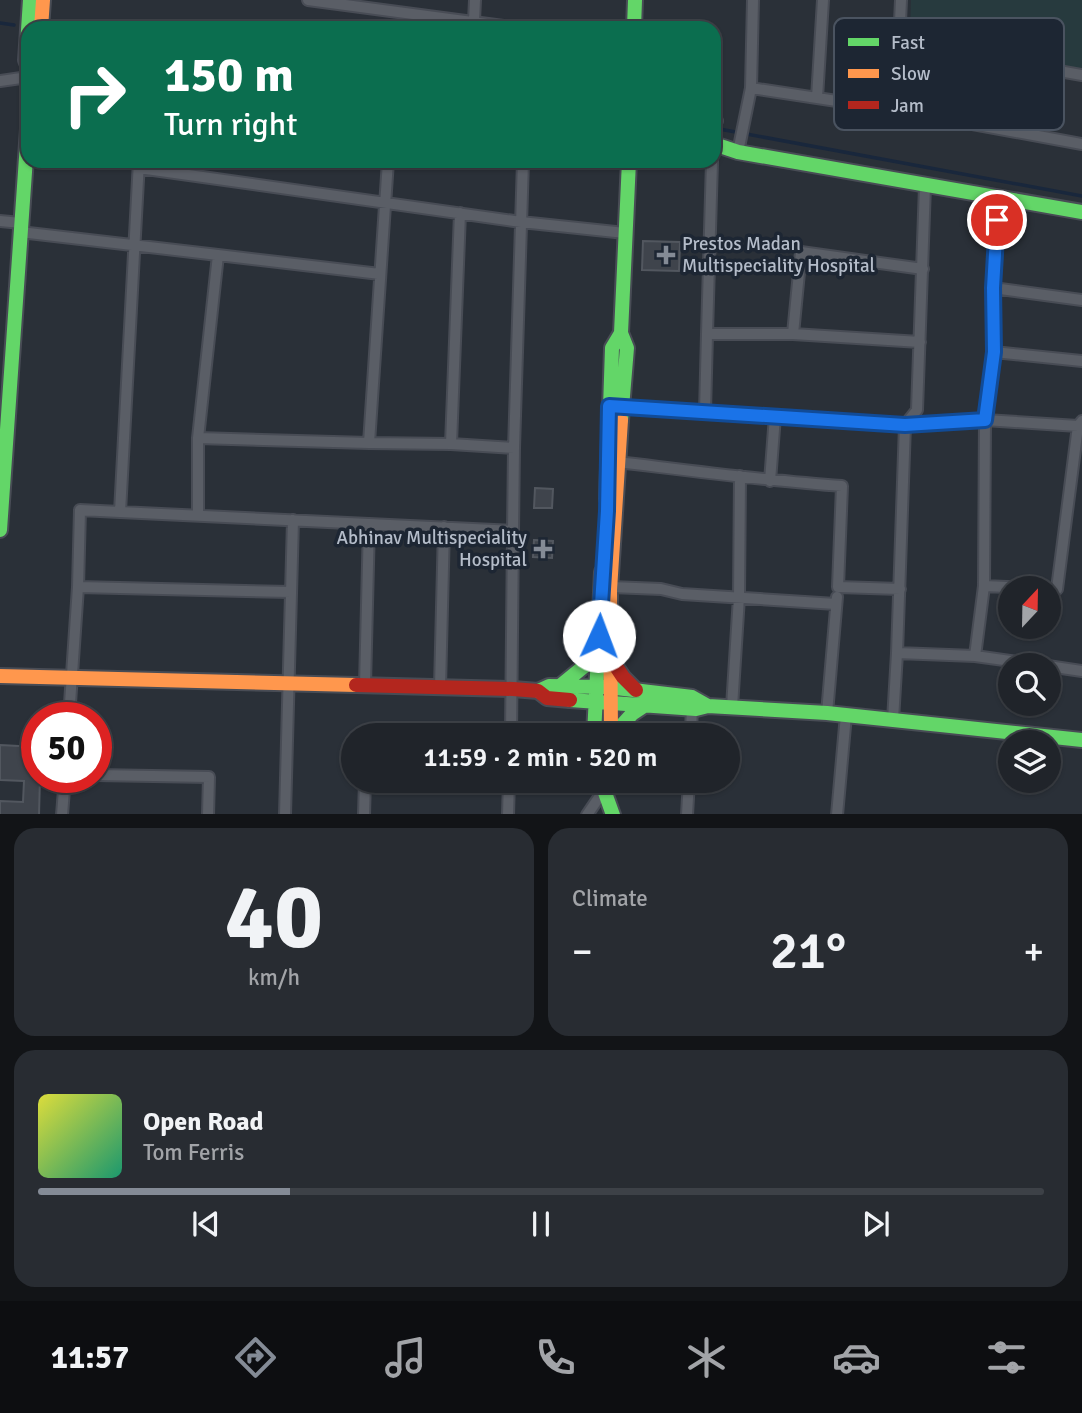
<!DOCTYPE html>
<html lang="en">
<head>
<meta charset="utf-8">
<style>
	body { margin:0; font-family:Signika,sans-serif; background:#282c32; color:#f1f3f6; height:100vh; display:flex; flex-direction:column; font-size:26px; white-space:nowrap }
	* { box-sizing:border-box; margin:0 }
	p { font-size:23px; color:#a2a4a8 }
	.icon { flex:none; width:38px; height:38px; fill:none; stroke:currentColor; stroke-width:2; stroke-linecap:round; stroke-linejoin:round }
	.map { position:relative; height:814px; overflow:hidden }
	.details { display:flex; flex-direction:column; gap:14px; padding:14px; background:#121417; flex:1 }
	.details>* { flex:none }
	.hud { position:absolute; left:21px; top:21px; width:700px; height:147px; border-radius:21px; box-shadow:0 2px 5px #0004,0 0 0 2px #3d4147; background:#0b6e4f; color:#fff; overflow:hidden }
	.needle { width:46px; rotate:22deg }
	.buttons { position:absolute; left:998px; top:576px; display:grid; gap:14px }
	.buttons a { display:grid; place-items:center; width:63px; height:63px; border-radius:50%; background:#20242a; box-shadow:0 2px 5px #0004,0 0 0 2px #3d4147; font-size:35px }
	.speed { position:absolute; left:21px; top:702px; display:flex; gap:14px; font-size:35px; font-weight:700; text-align:center }
	.speed>* { display:grid; place-content:center; width:91px; height:91px; border-radius:50%; background:#20242a; box-shadow:0 2px 5px #0004,0 0 0 2px #3d4147; line-height:1 }
	.speed .limit { border:10px solid #d22; background:#fff; color:#111 }
	.pin { position:absolute; display:grid; place-items:center; width:60px; height:60px; color:#fff; margin:-30px; border:4px solid #fff; border-radius:50%; box-shadow:0 2px 7px #0007 }
	.me { position:absolute; width:77px; margin:-38px; rotate:2deg; stroke-linejoin:round; filter:drop-shadow(0 0 5px #0008) }
	.turn { display:flex; align-items:center; gap:24px; height:147px; padding:0 28px; font-size:32px }
	.turn .icon { width:91px; height:91px; stroke-width:2.5 }
	.turn b { display:block; font-size:49px; line-height:60px }
	.big { font-size:52px; font-weight:600; line-height:1.1 }
	.details .widget { flex:1; display:flex; flex-direction:column; justify-content:center; gap:10px; min-width:0; padding:0 24px; border-radius:21px; background:#282c32 }
	.details .dial { align-items:center; gap:0 }
	.dial b { font-size:91px; line-height:1 }
	.song { display:flex; align-items:center; gap:21px }
	.cover { width:84px; height:84px; border-radius:10px; background:linear-gradient(135deg,hsl(60 70% 55%),hsl(160 70% 35%)) }
	.played { height:7px; border-radius:4px; background:linear-gradient(90deg,#848b96 25%,#3d4147 25%) }
	.keys { display:flex; justify-content:space-around; direction:ltr }
	.heat { display:flex; justify-content:space-between; align-items:center; font-size:38px; direction:ltr }
	.details .tiles { flex:1; display:grid; gap:14px; grid-template-columns:1fr 1fr }
	.widget:last-child { grid-column:span 2 }
	.trip { position:absolute; left:341px; top:723px; width:399px; height:70px; border-radius:35px; background:#20242a; box-shadow:0 2px 5px #0004,0 0 0 2px #3d4147; font-weight:600; line-height:70px; text-align:center }
	.menu { display:flex; height:112px; justify-content:space-around; align-items:center; background:#0d0e11; color:#a2a4a8 }
	.menu .icon { width:49px; height:49px }
	.menu .on { color:#848b96 }
	.menu b { font-size:32px; color:#f1f3f6 }
	.map>svg:first-child { display:block }
	.green { fill:#273a3e }
	.lines { fill:none; stroke-linecap:round; stroke-linejoin:round }
	.stream { stroke:#19273c; stroke-width:3.5 }
	.building { fill:#3f444c; stroke:#52575f; stroke-width:2 }
	.street-casing { stroke:#484c55; stroke-width:14 }
	.fast-casing { stroke:#484c55; stroke-width:18 }
	.slow-casing { stroke:#484c55; stroke-width:18 }
	.jam-casing { stroke:#484c55; stroke-width:18 }
	.street { stroke:#5a5e66; stroke-width:10 }
	.fast { stroke:#63d668; stroke-width:14 }
	.slow { stroke:#ff974d; stroke-width:14 }
	.jam { stroke:#b3261e; stroke-width:14 }
	.route-casing { stroke:#114b97; stroke-width:18 }
	.route { stroke:#1a73e8; stroke-width:12 }
	.poi-dot { fill:#848b96; stroke:#1d2633; stroke-width:2.5 }
	.labels { text-anchor:middle; dominant-baseline:central; stroke-width:7; stroke-linejoin:round; paint-order:stroke }
	.poi-label { font-size:19px; fill:#b4bcc9; stroke:#1d2633; text-anchor:start }
	.key { fill:#1d2633; stroke:#4a5360; stroke-width:2 }
	.key-label { font-size:19px; fill:#b4bcc9 }
</style>
</head>
<body>
<div class="map">
<svg width="1082" height="815" viewBox="0 0 1082 815">
	<rect width="100%" height="100%" fill="#2a3038"/>
	<path class="green" d="M911,0H1082V72L910,37Z"/>
	<g class="lines">
		<path class="stream" d="M0,23L14,25
			M714,128L1082,196"/>
	</g>
	<path class="building" d="M643,241L680,242L679,271L642,270Z
		M535,488L553,489L552,508H534Z
		M534,540L553,541L552,558L533,557Z
		M0,745L37,747V777H40L39,815H0V801L23,802L24,781L0,780Z"/>
	<g class="lines">
		<defs>
			<path id="street" d="M308,0L518,28
				M474,21L475,0
				M900,43L1082,75
				M0,81L28,77
				M751,88L896,110L1082,144
				M817,98L823,0
				M896,110L901,0
				M714,120L717,121
				M738,152L751,88L753,0
				M139,161L120,512L513,531L514,448L523,161
				M712,161L707,334H793
				M139,168L521,222L625,233
				M0,221L21,223
				M20,232L218,255
				M380,274L218,255L198,438L369,443L388,161
				M993,288L1082,300
				M920,342L793,334L801,252L923,269
				M994,352L1082,361
				M616,406L905,425L897,653L893,720
				M705,412L707,334
				M905,425L917,410L925,186
				M905,425L985,420L1078,426L1082,421
				M369,443L451,444L460,213
				M451,444L514,448
				M618,462C693,471 767,481 842,486L838,587L900,589
				M770,481L775,416
				M120,512L80,510L78,587L291,592
				M198,515V438
				M984,586L1029,588
				M611,587L661,589L682,594L836,604
				M1048,589H1057L1078,426
				M897,653L975,656L984,586L985,420L994,352L993,288L999,198
				M975,656L1040,665
				M1048,666L1082,671
				M365,685L369,524
				M440,687L444,527
				M732,707L739,597L740,476
				M827,713L837,597
				M69,718L78,587
				M511,735L513,531
				M691,735L692,703
				M96,775L209,777L208,815
				M474,780L509,782
				M62,815L65,777
				M285,815L293,520
				M364,815L365,780
				M508,815L509,780
				M587,815L604,790
				M687,815L689,780
				M837,815L846,715"/>
			<path id="fast" d="M634,28L635,0
				M28,65L26,60L30,0
				M714,144L738,152L1082,212
				M621,420L627,348L621,333L629,161
				M607,499L612,348L621,333
				M0,530L28,129
				M560,686L598,655
				M538,691L549,686L608,687L692,697L708,706
				M570,700L696,709L708,706L827,713L1082,740
				M594,735L602,572
				M613,735L632,714L647,704
				M604,780V790L613,815"/>
			<path id="slow" d="M41,28L43,0
				M0,676L356,685
				M611,735L610,590L621,420"/>
			<path id="jam" d="M609,656L623,677L636,690
				M356,685L513,689L538,691L547,698L570,700"/>
		</defs>
		<use href="#street" class="street-casing"/>
		<use href="#fast" class="fast-casing"/>
		<use href="#slow" class="slow-casing"/>
		<use href="#jam" class="jam-casing"/>
		<use href="#street" class="street"/>
		<use href="#fast" class="fast"/>
		<use href="#slow" class="slow"/>
		<use href="#jam" class="jam"/>
	</g>
	<g class="lines">
		<defs>
			<path id="route" d="M599,636L607,511L609,406L905,425L985,420L994,352L993,288L997,220"/>
		</defs>
		<use href="#route" class="route-casing"/>
		<use href="#route" class="route"/>
	</g>
	<g class="poi-dot">
		<path d="M662.5 244.5h7v7h7v7h-7v7h-7v-7h-7v-7h7z"/>
		<path d="M539.5 538.5h7v7h7v7h-7v7h-7v-7h-7v-7h7z"/>
	</g>
	<g class="labels">
		<g class="poi-label">
			<text x="682" y="244">Prestos Madan<tspan x="682" dy="22">Multispeciality Hospital</tspan></text>
			<text x="527" y="538" text-anchor="end">Abhinav Multispeciality<tspan x="527" dy="22">Hospital</tspan></text>
		</g>
	</g>
	<rect x="834" y="18" width="230" height="112" rx="10" class="key"/>
	<rect x="848" y="38" width="31" height="8" fill="#63d668"/>
	<rect x="848" y="69" width="31" height="9" fill="#ff974d"/>
	<rect x="848" y="101" width="31" height="8" fill="#b3261e"/>
	<g class="key-label">
		<text x="891" y="49">Fast</text>
		<text x="891" y="80">Slow</text>
		<text x="891" y="112">Jam</text>
	</g>
</svg>
<div class="buttons">
<a><svg class="needle" viewBox="-14 -14 28 28"><path d="M0-13l5 13h-10z" fill="#e53935"/><path d="M0 13l5-13h-10z" fill="#a2a4a8"/></svg></a>
<a><svg class="icon" aria-label="search" viewBox="0 0 24 24"><circle cx="10" cy="10" r="6"/><path d="M15 15l6 6"/></svg></a>
<a><svg class="icon" aria-label="layers" viewBox="0 0 24 24"><path d="M12 4l9 5-9 5-9-5zM3 14l9 5 9-5"/></svg></a>
</div>
<div class="speed"><div class="limit">50</div></div>
<div class="pin" style="left:997px;top:220px;background:#d93025"><svg class="icon" aria-label="arrive" viewBox="0 0 24 24"><path d="M6 21V4h12l-3 4 3 4H6"/></svg></div>
<svg class="me" style="left:599px;top:636px" viewBox="-20 -20 40 40"><circle r="19" fill="#fff"/><path d="M0-13L10 11 0 6-10 11z" fill="#1a73e8"/></svg>
<div class="trip">11:59 · 2 min · 520 m</div>
<div class="hud">
<div class="turn"><svg class="icon" aria-label="right" viewBox="0 0 24 24"><path d="M7 20v-9h11M14 6l5 5-5 5"/></svg><div><b>150 m</b>Turn right</div></div>
</div>
</div>
<section class="details">
<div class="tiles">
<div class="widget dial"><b>40</b><p>km/h</p></div>
<div class="widget"><p>Climate</p>
<div class="heat"><a>−</a><b class="big">21°</b><a>+</a></div>
</div>
<div class="widget">
<div class="song"><i class="cover"></i><div><b>Open Road</b><p>Tom Ferris</p></div></div>
<div class="played"></div>
<div class="keys"><svg class="icon" aria-label="previous" viewBox="0 0 24 24"><path d="M18 5L8 12l10 7zM5 5v14"/></svg><svg class="icon" aria-label="pause" viewBox="0 0 24 24"><path d="M8 5v14M16 5v14"/></svg><svg class="icon" aria-label="next" viewBox="0 0 24 24"><path d="M6 5l10 7-10 7zM19 5v14"/></svg></div>
</div>
</div>
</section>
<nav class="menu">
<b>11:57</b>
<svg class="icon on" aria-label="directions" viewBox="0 0 24 24"><path d="M12 3l9 9-9 9-9-9zM9 14v-3h6M13 9l2 2-2 2"/></svg>
<svg class="icon" aria-label="music" viewBox="0 0 24 24"><path d="M9 18V5l10-2v13"/><circle cx="6" cy="18" r="3"/><circle cx="16" cy="16" r="3"/></svg>
<svg class="icon" aria-label="phone" viewBox="0 0 24 24"><path d="M5 4h4l2 5-3 2q2 4 5 5l2-3 5 2v4C11 20 4 13 5 4z"/></svg>
<svg class="icon" aria-label="climate" viewBox="0 0 24 24"><path d="M12 3v18M4 7l16 10M4 17L20 7"/></svg>
<svg class="icon" aria-label="car" viewBox="0 0 24 24"><path d="M5 17H2v-5l4-1 3-4h7l3 4 3 1v5h-3M9 17h6M6 11h13"/><circle cx="7" cy="17" r="2"/><circle cx="17" cy="17" r="2"/></svg>
<svg class="icon" aria-label="filters" viewBox="0 0 24 24"><path d="M4 7h16M4 17h16"/><circle cx="9" cy="7" r="2"/><circle cx="15" cy="17" r="2"/></svg>
</nav>
</body>
</html>
